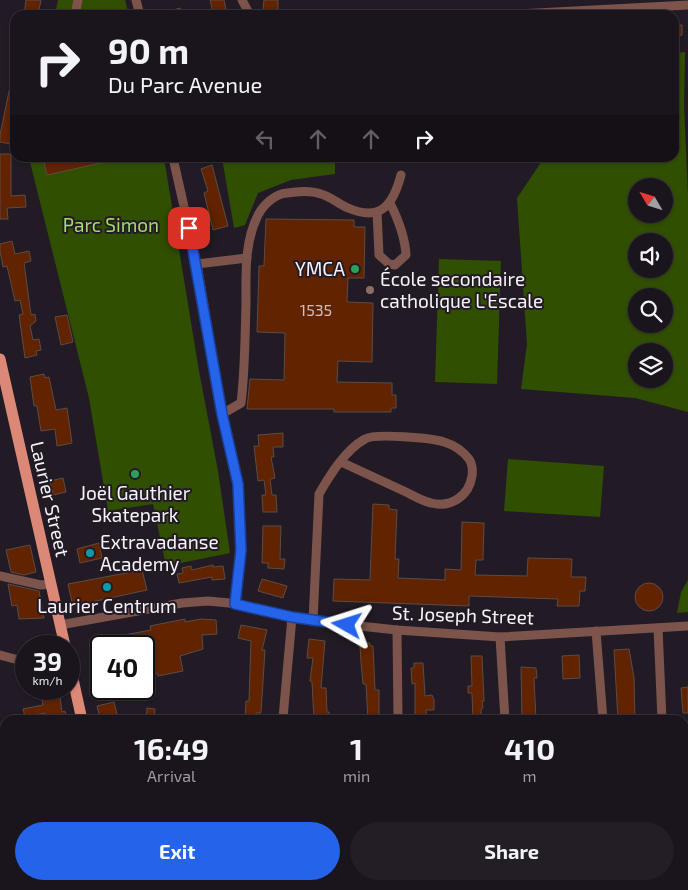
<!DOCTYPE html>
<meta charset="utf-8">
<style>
:root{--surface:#1a141c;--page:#231d25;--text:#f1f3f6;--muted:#9f9ea3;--line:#38333b;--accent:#2563eb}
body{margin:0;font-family:"Exo 2",sans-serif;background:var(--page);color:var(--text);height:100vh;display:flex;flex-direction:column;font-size:19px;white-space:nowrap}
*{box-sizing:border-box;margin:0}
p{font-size:16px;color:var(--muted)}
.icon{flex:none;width:28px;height:28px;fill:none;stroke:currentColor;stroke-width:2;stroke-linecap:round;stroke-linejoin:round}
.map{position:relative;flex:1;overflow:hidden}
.drawer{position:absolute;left:0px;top:715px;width:689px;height:175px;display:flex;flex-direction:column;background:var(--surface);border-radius:15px 15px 0 0;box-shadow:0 1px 4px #0004,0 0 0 1px var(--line)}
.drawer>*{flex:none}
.hud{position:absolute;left:10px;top:10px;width:669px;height:152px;border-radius:15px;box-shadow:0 1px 4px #0004,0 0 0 1px var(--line);background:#1a141c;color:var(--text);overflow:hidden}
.needle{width:32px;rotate:308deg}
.controls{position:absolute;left:628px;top:178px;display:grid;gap:10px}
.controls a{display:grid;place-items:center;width:45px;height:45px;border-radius:50%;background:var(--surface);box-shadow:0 1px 4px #0004,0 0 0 1px var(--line);font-size:25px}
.speed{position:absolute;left:15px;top:635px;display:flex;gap:10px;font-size:25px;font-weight:700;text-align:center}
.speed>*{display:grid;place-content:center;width:65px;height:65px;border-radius:50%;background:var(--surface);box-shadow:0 1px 4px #0004,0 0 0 1px var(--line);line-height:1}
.speed small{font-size:12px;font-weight:400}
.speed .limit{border:2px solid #111;border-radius:8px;background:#fff;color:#111}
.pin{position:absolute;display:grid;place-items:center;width:42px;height:42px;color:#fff;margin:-21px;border-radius:10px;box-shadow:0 2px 8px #0006}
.me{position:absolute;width:55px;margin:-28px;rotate:276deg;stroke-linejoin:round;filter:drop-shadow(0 0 4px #0008)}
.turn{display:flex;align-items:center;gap:18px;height:105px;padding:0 15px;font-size:22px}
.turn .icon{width:65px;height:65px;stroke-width:2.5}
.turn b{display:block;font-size:35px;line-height:42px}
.lanes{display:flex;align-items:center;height:48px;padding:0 15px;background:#0003;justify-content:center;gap:25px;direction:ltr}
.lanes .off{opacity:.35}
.eta{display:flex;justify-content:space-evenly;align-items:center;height:85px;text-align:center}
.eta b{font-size:30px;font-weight:700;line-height:35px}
.button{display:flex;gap:10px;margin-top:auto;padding:10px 15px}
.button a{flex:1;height:58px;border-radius:30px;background:var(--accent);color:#fff;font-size:20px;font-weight:700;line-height:58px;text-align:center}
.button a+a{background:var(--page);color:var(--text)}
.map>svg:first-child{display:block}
.green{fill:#314f00;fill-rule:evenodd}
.building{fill:#612300;stroke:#5b4c46}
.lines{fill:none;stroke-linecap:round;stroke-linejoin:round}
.minor{stroke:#7c544b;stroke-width:9}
.major{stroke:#dc8877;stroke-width:11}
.route-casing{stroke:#184099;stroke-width:12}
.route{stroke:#2563eb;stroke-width:9}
.leisure-dot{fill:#2e9e5b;stroke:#221b25;stroke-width:2}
.education-dot{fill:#8d6e63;stroke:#221b25;stroke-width:2}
.culture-dot{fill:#0f9aa8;stroke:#221b25;stroke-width:2}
.labels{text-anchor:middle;stroke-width:4;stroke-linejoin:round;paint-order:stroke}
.number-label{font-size:16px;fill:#d2bfbc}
.park-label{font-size:19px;fill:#a5db69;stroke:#221b25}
.poi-label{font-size:19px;fill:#f8f3fa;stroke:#221b25;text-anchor:start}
.street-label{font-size:19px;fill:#f8f3fa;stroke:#221b25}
</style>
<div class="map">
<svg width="688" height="890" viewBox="0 0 688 890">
<rect width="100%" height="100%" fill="#221b25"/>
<!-- green -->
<g class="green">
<polygon points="58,0 125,0 129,15 55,15"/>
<path d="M685 52 684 106 688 196V412L635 398 521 389 527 344 517 198 544 158H674V53ZM636 186H664V214H636ZM636 241H664V269H636ZM636 296H664V324H636ZM636 351H664V379H636Z"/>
<polygon points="29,158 164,158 199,371 218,471 230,553 166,566 153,504 108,511 89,398"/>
<polygon points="222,158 335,158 335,174 291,180 258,193 245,225 234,228"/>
<polygon points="439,259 501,261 497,384 435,382"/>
<polygon points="508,459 604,466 600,517 504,511"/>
<polygon points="688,580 688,612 677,613 681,592"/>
</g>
<!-- building -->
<g class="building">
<polygon points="26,0 41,0 38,15 24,15"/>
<polygon points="210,0 224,0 226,9 213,12"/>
<polygon points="264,0 278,0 278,10 263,10"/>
<polygon points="180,8 182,15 162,15 162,13"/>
<polygon points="674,25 682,25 682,35 674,36"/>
<polygon points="12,77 15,78 15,126 11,144 0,142 0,135"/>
<polygon points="0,154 11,154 11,196 25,195 26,207 7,208 8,219 0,219"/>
<polygon points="43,158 113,158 114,160 47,175"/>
<polygon points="212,165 228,226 213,230 204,193 208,191 201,169"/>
<polygon points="266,219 354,220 354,227 365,227 364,278 348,278 347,302 373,303 372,362 338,361 337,382 392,383 392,395 396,395 396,408 391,408 391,412 334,412 334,409 247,409 250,379 284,380 285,333 257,332 259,266 264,266"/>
<polygon points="12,241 15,254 29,251 31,261 24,263 31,315 35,314 36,321 30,326 33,340 39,339 41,350 36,351 37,355 25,358 19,315 23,314 20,300 15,301 7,266 3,267 0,251 0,244"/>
<polygon points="67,315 73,342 61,345 55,317"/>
<polygon points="44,374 45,378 49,377 56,410 67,408 72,443 57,446 55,429 41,431 37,406 34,406 30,377"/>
<polygon points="283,433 283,447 273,447 274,457 271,457 275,478 270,479 272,495 276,495 277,512 263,512 262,495 266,495 264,480 258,481 254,446 259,446 258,435"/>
<polygon points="63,478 66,492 53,495 50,481"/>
<polygon points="373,504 389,505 389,509 397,510 395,559 399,559 398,578 445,580 445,569 461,570 462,522 484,523 483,560 476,560 475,575 527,576 528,558 572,559 571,577 586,577 585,591 580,591 579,606 557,606 558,599 469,596 469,606 333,601 334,579 370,580"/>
<polygon points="263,526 281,526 280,559 285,559 284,569 268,568 268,563 262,563"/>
<polygon points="99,543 102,558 80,563 77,549"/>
<polygon points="30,545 36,572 24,575 11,572 6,550"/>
<polygon points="213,565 213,567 223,566 225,579 212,580 212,577 179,583 177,574 183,573 182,568 191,566 192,570"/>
<polygon points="142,570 147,590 73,606 68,584"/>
<polygon points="262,579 287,586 283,598 258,591"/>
<circle cx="649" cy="597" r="14"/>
<polygon points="8,584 39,591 44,618 19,619 17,605 12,606"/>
<polygon points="185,619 185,622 201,619 216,620 217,634 202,635 203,649 180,656 183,671 158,676 157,673 144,676 144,646 115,646 113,637 151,630 150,626"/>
<polygon points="241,625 267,630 262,650 265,650 261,713 256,713 255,720 245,720 246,701 249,701 251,641 238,638"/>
<polygon points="309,639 325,641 321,688 326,688 327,712 329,712 329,720 314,720 312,682 310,681 313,658 307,658"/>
<polygon points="362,643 370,643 370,646 373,646 375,690 379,690 379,720 368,720 366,684 363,684 361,662 360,646 363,646"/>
<polygon points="629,649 634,678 635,720 618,720 614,650"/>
<polygon points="579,655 580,678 563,679 562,656"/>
<polygon points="471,656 482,656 484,701 482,701 483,708 481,709 481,720 473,720 472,693 468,693 468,686 472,686"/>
<polygon points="414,663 423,663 425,696 432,695 434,700 434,710 426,710 427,720 415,720 415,683 412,684 411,668 414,668"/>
<polygon points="521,667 536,668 537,678 534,678 536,720 522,720"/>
<polygon points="688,687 688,713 683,713 681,688"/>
<polygon points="40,689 59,689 62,712 65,711 67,720 47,720 45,713 25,717 23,709 43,705"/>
<polygon points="114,702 117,714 100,718 97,706"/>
<polygon points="147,708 155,709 154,720 146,720"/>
</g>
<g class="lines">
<!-- minor -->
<g class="minor">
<polyline points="136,0 140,15"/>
<polyline points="242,0 250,15"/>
<polyline points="75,15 78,0"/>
<polyline points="499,15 688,5"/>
<polyline points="173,158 197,264 222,414 238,484 241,550 235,604"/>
<path d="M377 212 379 255 389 264 395 265 406 255C405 236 398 219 390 203"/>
<polyline points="197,264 247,258"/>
<path d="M222 414 241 403C245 370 245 337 246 304 246 274 244 243 258 215 264 204 275 194 287 193 299 191 310 190 321 194 331 197 339 204 348 208 381 222 393 205 401 175"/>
<polyline points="0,576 41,585 51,584"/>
<path d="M313 621 319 494C330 475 345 450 365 439 375 433 432 438 444 442 454 445 462 450 469 459 472 463 473 471 472 476 469 496 451 508 431 503 422 501 414 496 406 492 384 482 363 472 341 462"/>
<polyline points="60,625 182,603 208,601 229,603 313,621 397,630 500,637 688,626"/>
<polyline points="658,628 662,720"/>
<polyline points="397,630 398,720"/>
<polyline points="596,631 603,720"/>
<polyline points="500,637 505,720"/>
<polyline points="0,655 26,662"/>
<polyline points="283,718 292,617"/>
<polyline points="684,841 688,842"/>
<polyline points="0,846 5,845"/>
<polyline points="24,885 25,890"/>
<polyline points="517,885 519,890"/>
<polyline points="625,885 627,890"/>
<polyline points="383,890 383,885"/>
<polyline points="393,890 417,885"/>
</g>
<!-- major -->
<g class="major">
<polyline points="0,359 65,646"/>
<polyline points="69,661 82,720"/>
<polyline points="117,885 118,890"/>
</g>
</g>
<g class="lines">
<defs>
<polyline id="route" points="189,228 222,414 238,484 241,550 235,604 292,617 347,625"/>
</defs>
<!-- route casing -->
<use href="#route" class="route-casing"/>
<!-- route -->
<use href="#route" class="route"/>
</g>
<!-- markers -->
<g class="leisure-dot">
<circle cx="355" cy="269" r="5"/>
<circle cx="135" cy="474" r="5"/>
</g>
<circle class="education-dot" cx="370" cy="290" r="5"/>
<g class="culture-dot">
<circle cx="90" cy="553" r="5"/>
<circle cx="107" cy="587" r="5"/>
</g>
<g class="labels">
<!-- number labels -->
<g class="number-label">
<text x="316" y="316">1535</text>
</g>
<!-- park labels -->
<g class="park-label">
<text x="111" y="232">Parc Simon</text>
</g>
<!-- poi labels -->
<g class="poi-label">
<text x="345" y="276" text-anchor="end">YMCA</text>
<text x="380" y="286">École secondaire<tspan x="380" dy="22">catholique L'Escale</tspan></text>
<text x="135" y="500" text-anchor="middle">Joël Gauthier<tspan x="135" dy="22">Skatepark</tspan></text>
<text x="100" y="549">Extravadanse<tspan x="100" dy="22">Academy</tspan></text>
<text x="107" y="613" text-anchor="middle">Laurier Centrum</text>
</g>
<!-- street labels -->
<g class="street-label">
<text transform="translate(50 499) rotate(77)" y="7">Laurier Street</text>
<text transform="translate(463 615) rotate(2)" y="7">St. Joseph Street</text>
</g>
</g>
</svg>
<div class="controls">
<a><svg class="needle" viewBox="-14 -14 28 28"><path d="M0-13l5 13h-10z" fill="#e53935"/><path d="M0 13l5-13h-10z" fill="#9f9ea3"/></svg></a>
<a><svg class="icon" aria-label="sound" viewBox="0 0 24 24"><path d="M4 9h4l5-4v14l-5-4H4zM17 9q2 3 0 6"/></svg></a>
<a><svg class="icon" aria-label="search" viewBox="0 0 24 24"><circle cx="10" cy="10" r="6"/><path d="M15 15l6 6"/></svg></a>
<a><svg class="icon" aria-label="layers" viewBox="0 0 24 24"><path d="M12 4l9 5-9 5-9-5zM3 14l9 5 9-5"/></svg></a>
</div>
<div class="speed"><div>39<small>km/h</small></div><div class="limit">40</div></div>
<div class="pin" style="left:189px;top:228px;background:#d93025"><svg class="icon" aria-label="arrive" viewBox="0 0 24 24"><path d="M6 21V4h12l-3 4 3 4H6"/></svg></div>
<svg class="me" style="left:347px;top:625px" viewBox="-20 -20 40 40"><path d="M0-17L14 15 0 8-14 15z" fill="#2563eb" stroke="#fff" stroke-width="4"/></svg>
<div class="hud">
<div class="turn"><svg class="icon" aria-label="right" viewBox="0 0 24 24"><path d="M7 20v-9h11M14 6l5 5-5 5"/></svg><div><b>90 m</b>Du Parc Avenue</div></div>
<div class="lanes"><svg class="icon off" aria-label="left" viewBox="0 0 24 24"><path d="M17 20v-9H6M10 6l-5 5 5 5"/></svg><svg class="icon off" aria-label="ahead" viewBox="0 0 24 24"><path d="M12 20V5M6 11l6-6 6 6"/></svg><svg class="icon off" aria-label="ahead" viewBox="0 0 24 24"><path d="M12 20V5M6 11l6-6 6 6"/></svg><svg class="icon" aria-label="right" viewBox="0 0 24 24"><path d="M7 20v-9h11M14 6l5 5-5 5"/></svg></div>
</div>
<section class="drawer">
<div class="eta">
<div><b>16:49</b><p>Arrival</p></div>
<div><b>1</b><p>min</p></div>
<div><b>410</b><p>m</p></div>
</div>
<div class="button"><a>Exit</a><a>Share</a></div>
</section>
</div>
